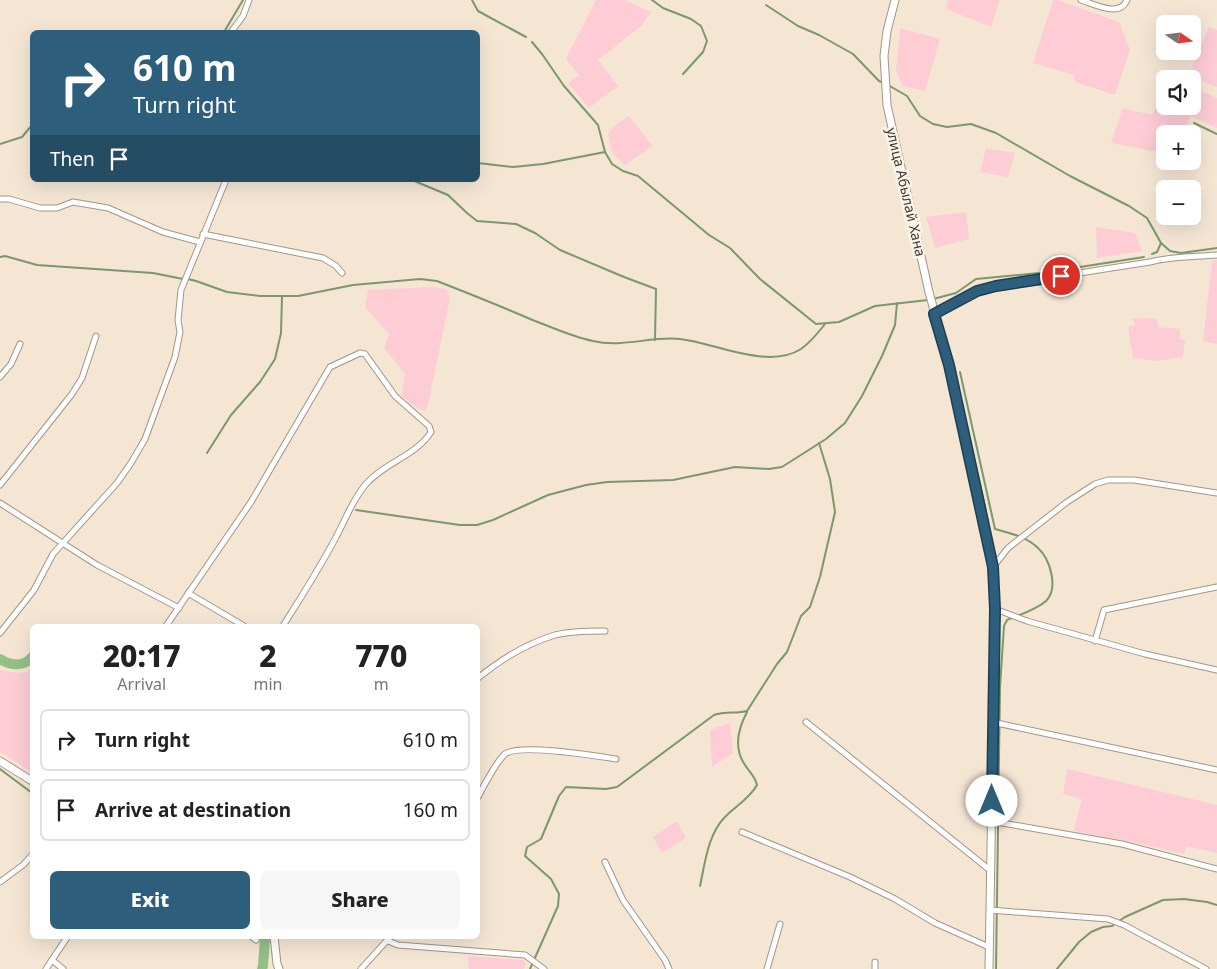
<!DOCTYPE html>
<meta charset="utf-8">
<style>
:root{--surface:#fff;--page:#f6f6f6;--text:#222;--muted:#767676;--line:#e0e0e0;--accent:#2d5f7c}
body{margin:0;font-family:"Noto Sans",sans-serif;background:var(--page);color:var(--text);height:100vh;display:flex;flex-direction:column;font-size:19px;white-space:nowrap}
*{box-sizing:border-box;margin:0}
p{font-size:16px;color:var(--muted)}
.icon{flex:none;width:28px;height:28px;fill:none;stroke:currentColor;stroke-width:2;stroke-linecap:round;stroke-linejoin:round}
.map{position:relative;flex:1;overflow:hidden}
.side{position:absolute;left:30px;top:624px;width:450px;height:315px;display:flex;flex-direction:column;background:var(--surface);border-radius:8px;box-shadow:0 5px 20px #0002}
.side>*{flex:none}
.banner{position:absolute;left:30px;top:30px;width:450px;height:152px;border-radius:8px;box-shadow:0 5px 20px #0002;background:#2d5f7c;color:#fff;overflow:hidden}
.needle{width:32px;rotate:104deg}
.fabs{position:absolute;left:1156px;top:15px;display:grid;gap:10px}
.fabs a{display:grid;place-items:center;width:45px;height:45px;border-radius:8px;background:var(--surface);box-shadow:0 5px 20px #0002;font-size:25px}
.pin{position:absolute;display:grid;place-items:center;width:42px;height:42px;color:#fff;margin:-21px;border:2px solid #fff;border-radius:50%;box-shadow:0 1px 5px #0007}
.me{position:absolute;width:55px;margin:-28px;rotate:0deg;stroke-linejoin:round;filter:drop-shadow(0 0 4px #0008)}
.turn{display:flex;align-items:center;gap:18px;height:105px;padding:0 20px;font-size:22px}
.turn .icon{width:65px;height:65px;stroke-width:2.5}
.turn b{display:block;font-size:35px;line-height:42px}
.then{display:flex;align-items:center;height:48px;padding:0 20px;background:#0003;gap:10px;font-size:19px}
.eta{display:flex;justify-content:space-evenly;align-items:center;height:85px;text-align:center}
.eta b{font-size:30px;font-weight:800;line-height:35px}
.primary-button{display:flex;gap:10px;margin-top:auto;padding:10px 20px}
.primary-button a{flex:1;height:58px;border-radius:8px;background:var(--accent);color:#fff;font-size:20px;font-weight:800;line-height:58px;text-align:center}
.primary-button a+a{background:var(--page);color:var(--text)}
ul{padding:0;list-style:none}
li{display:flex;align-items:center;gap:15px;height:62px;margin:0 10px 8px;padding:0 10px;border:2px solid var(--line);border-radius:8px}
li div{flex:1}
li b{display:block;font-size:19px}
li em{font-style:normal}
.map>svg:first-child{display:block}
.green{fill:#fdccd5}
.lines{fill:none;stroke-linecap:round;stroke-linejoin:round}
.stream{stroke:#7a986b;stroke-width:2}
.river{stroke:#93c084;stroke-width:10}
.minor-casing{stroke:#a39584;stroke-width:7}
.secondary-casing{stroke:#a39584;stroke-width:9}
.minor{stroke:#fff;stroke-width:5}
.secondary{stroke:#fff;stroke-width:7}
.route-casing{stroke:#1d3e51;stroke-width:12}
.route{stroke:#2d5f7c;stroke-width:9}
.labels{text-anchor:middle;stroke-width:5;stroke-linejoin:round;paint-order:stroke}
.street-label{font-size:14px;fill:#3f3932;stroke:#fdf4e9}
</style>
<div class="map">
<svg width="1217" height="969" viewBox="0 0 1217 969">
<rect width="100%" height="100%" fill="#f5e6d4"/>
<!-- green -->
<g class="green">
<polygon points="596,0 625,0 651,12 641,26 598,60 618,86 589,108 568,83 579,75 566,59"/>
<polygon points="948,0 1000,0 991,27 946,9"/>
<polygon points="1053,0 1058,0 1119,22 1130,50 1115,95 1075,82 1074,75 1033,63"/>
<polygon points="1209,27 1217,30 1217,87 1188,76"/>
<polygon points="900,28 940,39 925,91 903,86 896,71"/>
<polygon points="1165,85 1165,106 1192,106 1193,88 1217,98 1217,128 1190,116 1184,134 1165,134 1165,150 1151,151 1111,143 1123,108 1152,115"/>
<polygon points="629,116 653,146 625,165 612,152 608,134 614,126"/>
<polygon points="986,148 1015,153 1008,177 980,172"/>
<polygon points="966,212 969,239 935,248 926,217"/>
<polygon points="1096,227 1135,233 1142,251 1097,258"/>
<polygon points="1217,260 1217,344 1203,341 1212,261"/>
<polygon points="434,287 446,289 450,298 428,405 424,411 411,404 402,396 405,374 384,348 389,334 365,307 368,290"/>
<polygon points="1156,318 1159,327 1180,329 1180,339 1185,340 1183,357 1158,361 1133,358 1128,327 1135,325 1133,319"/>
<polygon points="0,670 18,673 32,671 32,772 0,752"/>
<polygon points="730,723 733,753 712,767 710,730"/>
<polygon points="1067,769 1217,805 1217,853 1187,846 1184,854 1128,841 1074,831 1082,799 1063,794"/>
<polygon points="677,821 686,838 662,853 653,837"/>
<polygon points="468,956 523,960 526,964 523,969 469,969"/>
</g>
<g class="lines">
<!-- stream -->
<g class="stream">
<polyline points="472,0 478,11 526,37"/>
<polyline points="652,0 663,8 691,19 701,26 707,41 703,52 683,74"/>
<polyline points="766,5 798,26 819,35 853,54 879,81 884,83"/>
<polyline points="224,32 243,0"/>
<polyline points="532,42 542,54 564,86 598,125 605,152 612,164 623,171 638,176 709,235 730,248 760,279 816,324 839,322 875,306 928,300"/>
<polyline points="888,85 907,96 920,116 933,124 947,127 971,124 996,133 1070,176 1129,206 1147,218 1161,243 1170,251 1181,253 1217,248"/>
<polyline points="1194,123 1217,134"/>
<polyline points="0,144 22,137 32,125"/>
<polyline points="478,163 513,167 543,164 605,152"/>
<polyline points="412,180 448,195 467,213 477,221 516,224 535,233 560,250 624,277 656,289 655,340"/>
<polyline points="1152,254 1157,252 1161,243"/>
<polyline points="0,257 5,256 37,265 153,273 183,279"/>
<polyline points="1048,272 1144,257"/>
<path d="M188 279 196 281 227 292 260 296H298L353 285 420 279 437 281C470 294 503 307 535 321 554 328 573 337 593 341 622 348 651 336 680 339 716 343 768 370 801 349 811 342 818 333 825 324"/>
<polyline points="933,299 956,293 976,279 1039,273"/>
<path d="M960 372 995 529C1010 533 1027 537 1038 548 1050 559 1059 588 1046 601 1036 610 1019 615 1007 620L1004 626 1000 687 996 969"/>
<polyline points="207,453 231,415 260,382 275,359 281,333 282,296"/>
<polyline points="356,510 460,525 477,525 493,520 548,495 586,485 607,482 673,480 735,467 769,469 782,467 826,439 845,423 862,396 882,356 895,325 897,303"/>
<polyline points="0,769 32,793"/>
<path d="M700 886C705 863 708 833 726 816 736 806 750 798 757 785 755 776 750 773 745 765 733 748 738 729 747 712"/>
<path d="M530 969 558 906 559 894 551 879 525 856 527 847 541 839 559 796 566 787 606 789 617 787 714 715C726 711 736 714 747 711L777 664 787 652 801 616 810 607 820 577 835 512 830 479 819 443"/>
<polyline points="1057,969 1079,942 1091,932 1103,927 1112,926 1125,917 1163,900 1184,899 1207,902 1217,905"/>
</g>
<!-- river -->
<g class="river">
<path d="M0 659C11 666 24 667 32 657"/>
<polyline points="262,969 263,966 265,938 264,936"/>
</g>
<defs>
<g id="minor">
<path d="M1081 0C1094 4 1120 18 1127 0"/>
<polyline points="231,32 243,16 249,0"/>
<polyline points="0,199 9,199 40,208 57,208 73,202 108,208 163,232 200,242"/>
<polyline points="203,234 323,258 336,266 342,273"/>
<path d="M935 314 977 291 996 286 1150 262C1172 256 1194 257 1217 255"/>
<polyline points="0,377 11,364 20,344"/>
<polyline points="0,485 72,394 82,378 96,336"/>
<polyline points="0,503 97,565 179,608"/>
<polyline points="993,567 1008,548 1067,502 1095,484 1108,480 1134,480 1217,493"/>
<polyline points="188,593 244,626"/>
<polyline points="995,609 1027,621 1145,654 1217,670"/>
<path d="M166 626 251 502 330 367 360 353 365 354 395 396 429 426 431 432C416 456 385 462 366 484 352 500 346 519 336 537 320 568 301 597 283 626"/>
<polyline points="0,633 34,590 53,554 117,483 131,463 145,439 175,357 180,332 178,320 181,290 226,180"/>
<polyline points="1095,641 1104,610 1217,587"/>
<path d="M478 678C501 659 526 644 555 635 571 631 589 631 605 631"/>
<polyline points="806,722 991,871"/>
<polyline points="992,722 1217,770"/>
<path d="M478 797C483 787 497 761 505 754 519 743 596 756 616 759"/>
<polyline points="991,821 1122,844 1217,869"/>
<polyline points="742,832 850,877 895,899 935,923 989,947"/>
<polyline points="605,862 623,900 665,960 669,969"/>
<polyline points="0,882 23,865 32,855"/>
<polyline points="990,910 1108,919 1124,925 1206,969"/>
<polyline points="251,936 256,940"/>
<polyline points="388,941 398,945 525,955 544,969"/>
<polyline points="52,960 63,969"/>
<polyline points="46,969 68,936"/>
<polyline points="361,969 391,936"/>
<polyline points="767,969 780,924"/>
<polyline points="875,969 875,962"/>
</g>
<g id="secondary">
<polyline points="895,0 887,31 884,56 887,105 929,292 949,365 980,500 993,567 995,609 989,969"/>
<polyline points="0,761 32,781"/>
<polyline points="274,936 277,964 279,969"/>
</g>
</defs>
<!-- minor casing -->
<use href="#minor" class="minor-casing"/>
<!-- secondary casing -->
<use href="#secondary" class="secondary-casing"/>
<!-- minor -->
<use href="#minor" class="minor"/>
<!-- secondary -->
<use href="#secondary" class="secondary"/>
</g>
<g class="lines">
<defs>
<polyline id="route" points="992,801 995,609 993,567 949,365 934,314 977,291 996,286 1061,276"/>
</defs>
<!-- route casing -->
<use href="#route" class="route-casing"/>
<!-- route -->
<use href="#route" class="route"/>
</g>
<g class="labels">
<!-- street labels -->
<g class="street-label">
<text transform="translate(906 192) rotate(77)" y="5">улица Абылай Хана</text>
</g>
</g>
</svg>
<div class="fabs">
<a><svg class="needle" viewBox="-14 -14 28 28"><path d="M0-13l5 13h-10z" fill="#e53935"/><path d="M0 13l5-13h-10z" fill="#767676"/></svg></a>
<a><svg class="icon" aria-label="sound" viewBox="0 0 24 24"><path d="M4 9h4l5-4v14l-5-4H4zM17 9q2 3 0 6"/></svg></a>
<a>+</a>
<a>−</a>
</div>
<div class="pin" style="left:1061px;top:276px;background:#d93025"><svg class="icon" aria-label="arrive" viewBox="0 0 24 24"><path d="M6 21V4h12l-3 4 3 4H6"/></svg></div>
<svg class="me" style="left:992px;top:801px" viewBox="-20 -20 40 40"><circle r="19" fill="#fff"/><path d="M0-13L10 11 0 6-10 11z" fill="#2d5f7c"/></svg>
<div class="banner">
<div class="turn"><svg class="icon" aria-label="right" viewBox="0 0 24 24"><path d="M7 20v-9h11M14 6l5 5-5 5"/></svg><div><b>610 m</b>Turn right</div></div>
<div class="then">Then<svg class="icon" aria-label="arrive" viewBox="0 0 24 24"><path d="M6 21V4h12l-3 4 3 4H6"/></svg></div>
</div>
<section class="side">
<div class="eta">
<div><b>20:17</b><p>Arrival</p></div>
<div><b>2</b><p>min</p></div>
<div><b>770</b><p>m</p></div>
</div>
<ul>
<li><svg class="icon" aria-label="right" viewBox="0 0 24 24"><path d="M7 20v-9h11M14 6l5 5-5 5"/></svg><div><b>Turn right</b></div><em>610 m</em></li>
<li><svg class="icon" aria-label="arrive" viewBox="0 0 24 24"><path d="M6 21V4h12l-3 4 3 4H6"/></svg><div><b>Arrive at destination</b></div><em>160 m</em></li>
</ul>
<div class="primary-button"><a>Exit</a><a>Share</a></div>
</section>
</div>
